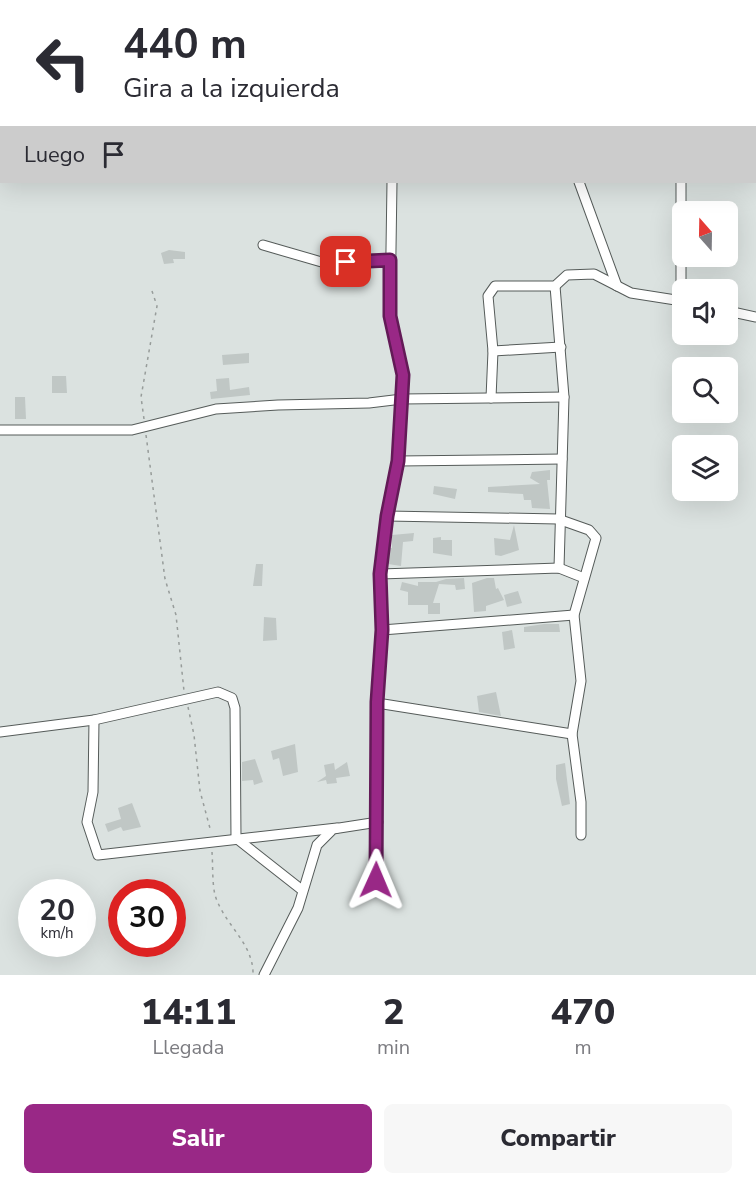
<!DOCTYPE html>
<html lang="es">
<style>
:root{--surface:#fff;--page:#f7f7f7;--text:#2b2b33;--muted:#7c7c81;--accent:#992886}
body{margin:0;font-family:"Nunito Sans",sans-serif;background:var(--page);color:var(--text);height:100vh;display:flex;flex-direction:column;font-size:22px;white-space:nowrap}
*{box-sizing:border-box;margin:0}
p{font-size:20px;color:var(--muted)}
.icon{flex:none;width:33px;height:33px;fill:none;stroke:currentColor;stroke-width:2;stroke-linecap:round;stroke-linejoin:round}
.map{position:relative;height:975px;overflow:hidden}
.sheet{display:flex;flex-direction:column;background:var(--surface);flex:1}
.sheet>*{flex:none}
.top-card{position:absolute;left:0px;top:0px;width:756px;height:183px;box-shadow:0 6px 24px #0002;background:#fff;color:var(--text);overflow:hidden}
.needle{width:39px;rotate:340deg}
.tools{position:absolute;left:672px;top:201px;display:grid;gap:12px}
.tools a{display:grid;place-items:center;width:66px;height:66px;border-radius:9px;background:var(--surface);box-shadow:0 6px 24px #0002;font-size:30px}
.speed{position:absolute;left:18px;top:879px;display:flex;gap:12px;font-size:30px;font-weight:700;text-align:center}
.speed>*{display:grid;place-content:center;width:78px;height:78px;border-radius:50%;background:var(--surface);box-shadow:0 6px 24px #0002;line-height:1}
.speed small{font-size:15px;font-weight:400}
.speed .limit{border:9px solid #d22;background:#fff;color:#111}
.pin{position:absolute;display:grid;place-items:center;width:51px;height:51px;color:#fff;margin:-26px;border-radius:12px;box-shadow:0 3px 9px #0006}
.me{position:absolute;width:66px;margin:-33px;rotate:1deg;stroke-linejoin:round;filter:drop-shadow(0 0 4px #0008)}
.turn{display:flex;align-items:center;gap:21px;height:126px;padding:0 24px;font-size:27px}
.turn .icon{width:78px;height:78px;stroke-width:2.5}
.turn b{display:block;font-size:42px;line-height:51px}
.then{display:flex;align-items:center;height:57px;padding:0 24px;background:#0003;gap:12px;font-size:22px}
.eta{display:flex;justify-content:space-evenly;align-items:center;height:102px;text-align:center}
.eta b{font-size:36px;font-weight:800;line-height:42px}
.action{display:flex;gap:12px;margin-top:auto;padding:12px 24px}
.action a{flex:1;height:69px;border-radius:9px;background:var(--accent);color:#fff;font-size:24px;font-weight:800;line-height:69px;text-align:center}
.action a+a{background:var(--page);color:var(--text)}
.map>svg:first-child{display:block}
.building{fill:#c0c7c5}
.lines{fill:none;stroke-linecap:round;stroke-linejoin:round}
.minor-casing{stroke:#555b59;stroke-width:11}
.path{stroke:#979c9a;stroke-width:1.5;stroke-dasharray:3 4.5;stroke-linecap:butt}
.minor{stroke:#fff;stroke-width:9}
.route-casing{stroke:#631a57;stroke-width:15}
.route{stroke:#992886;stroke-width:10}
</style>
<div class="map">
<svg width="756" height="975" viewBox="0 0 756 975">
<rect width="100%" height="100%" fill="#dbe2e0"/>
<!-- building -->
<g class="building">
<polygon points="169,250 185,252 185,259 173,259 174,263 164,264 161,253"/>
<polygon points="249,353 249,363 223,365 222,355"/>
<polygon points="52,376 66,376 67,393 52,393"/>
<polygon points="229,378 230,390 249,387 250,395 211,399 210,392 217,391 216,379"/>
<polygon points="15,397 25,397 26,419 15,419"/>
<polygon points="550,470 550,480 547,480 550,509 532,508 531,500 524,500 523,494 488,492 488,487 540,484 530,478 532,472"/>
<polygon points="434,486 457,489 455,499 433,494"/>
<polygon points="514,525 519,550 501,556 495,555 494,538 510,540"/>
<polygon points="414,533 413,541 403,542 401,566 388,564 390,548 392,548 392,535"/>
<polygon points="441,537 441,540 452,540 452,556 433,553 433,538"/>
<polygon points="256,564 263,564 262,586 253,586"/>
<polygon points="464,578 465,589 456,590 455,585 439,584 433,603 440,603 440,614 428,614 428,605 408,605 408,592 400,590 402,582 418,586 418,582 436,582 446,579"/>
<polygon points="487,578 494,578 496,589 498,588 504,600 486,606 486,611 474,612 472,583"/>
<polygon points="518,591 522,603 507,607 504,595"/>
<polygon points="264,617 276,618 277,640 263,641"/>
<polygon points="544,624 559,624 560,632 524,632 524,627"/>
<polygon points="512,630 515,648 504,650 502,632"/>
<polygon points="496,692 501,716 479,712 477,696"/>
<polygon points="295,744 298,772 283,776 279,758 273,760 271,751"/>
<polygon points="255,759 263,782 254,785 253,780 242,781 242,762"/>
<polygon points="347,762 350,776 336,778 337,783 327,784 326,780 317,782 326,776 324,765 334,763 335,770"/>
<polygon points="565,763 570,804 562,806 556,779 556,765"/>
<polygon points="132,803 141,827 123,831 121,827 108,832 105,824 121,819 118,808"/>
</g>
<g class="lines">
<defs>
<g id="minor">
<polyline points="506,0 506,2"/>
<polyline points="693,0 693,2"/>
<polyline points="747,2 748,0"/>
<polyline points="579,182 617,286"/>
<polyline points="681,182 681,301"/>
<polyline points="263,245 325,263 390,259"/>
<polyline points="555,286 564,397 559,568"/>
<polyline points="728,311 756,317"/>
<polyline points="493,351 561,347"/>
<polyline points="491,398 493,351 488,296 495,286 555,286 567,275 594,274 631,293 682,301"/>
<polyline points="0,430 132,430 216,409 278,405 369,403 402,399 564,397"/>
<polyline points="398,461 562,459"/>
<polyline points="387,516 558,519 589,530 596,538 574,615 581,681 572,734 581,802 581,835"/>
<polyline points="380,574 559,568 584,578"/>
<polyline points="382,630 574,615"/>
<polyline points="377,703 572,734"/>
<polyline points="94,720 93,792 87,822 98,855 337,828"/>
<polyline points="0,732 94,720 218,692 232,698 235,708 236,838 302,890"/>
<polyline points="376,880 377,703 382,630 380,574 387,516 398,461 403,374 390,316 392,182"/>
<polyline points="264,975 298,908 317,845 333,829 378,822"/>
</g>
</defs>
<!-- minor casing -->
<use href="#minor" class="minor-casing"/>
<!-- path -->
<g class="path">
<polyline points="144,419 141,397 157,306 152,291"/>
<polyline points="146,435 165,579 176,615 184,691"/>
<polyline points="188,707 194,735 200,791 211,832"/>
<path d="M212 852C213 865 212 882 215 895 224 925 254 943 253 975"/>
</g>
<!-- minor -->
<use href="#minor" class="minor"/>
</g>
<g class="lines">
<defs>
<polyline id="route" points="346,262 390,260 390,316 403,375 398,461 387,516 380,574 382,630 377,702 376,880"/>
</defs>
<!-- route casing -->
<use href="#route" class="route-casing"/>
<!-- route -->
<use href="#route" class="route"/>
</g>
</svg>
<div class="tools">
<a><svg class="needle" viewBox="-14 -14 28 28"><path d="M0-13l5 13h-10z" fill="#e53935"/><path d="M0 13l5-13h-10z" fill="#7c7c81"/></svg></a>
<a><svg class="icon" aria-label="sound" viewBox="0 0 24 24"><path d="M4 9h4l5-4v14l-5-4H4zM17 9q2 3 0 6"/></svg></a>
<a><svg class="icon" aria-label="search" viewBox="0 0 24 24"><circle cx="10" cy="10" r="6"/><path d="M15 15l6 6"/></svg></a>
<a><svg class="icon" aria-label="layers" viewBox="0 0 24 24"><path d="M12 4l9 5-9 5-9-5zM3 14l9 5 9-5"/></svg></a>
</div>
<div class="speed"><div>20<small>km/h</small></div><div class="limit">30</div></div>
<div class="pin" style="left:346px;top:262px;background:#d93025"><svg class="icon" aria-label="arrive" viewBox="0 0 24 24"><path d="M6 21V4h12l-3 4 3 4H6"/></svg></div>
<svg class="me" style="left:376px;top:880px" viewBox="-20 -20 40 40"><path d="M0-17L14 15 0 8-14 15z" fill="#992886" stroke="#fff" stroke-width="4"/></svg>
<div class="top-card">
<div class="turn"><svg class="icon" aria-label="left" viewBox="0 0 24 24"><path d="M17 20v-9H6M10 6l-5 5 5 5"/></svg><div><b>440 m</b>Gira a la izquierda</div></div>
<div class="then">Luego<svg class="icon" aria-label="arrive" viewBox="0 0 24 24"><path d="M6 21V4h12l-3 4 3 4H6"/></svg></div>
</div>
</div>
<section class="sheet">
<div class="eta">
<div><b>14:11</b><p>Llegada</p></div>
<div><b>2</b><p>min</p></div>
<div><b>470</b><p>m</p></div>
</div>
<div class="action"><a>Salir</a><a>Compartir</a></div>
</section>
